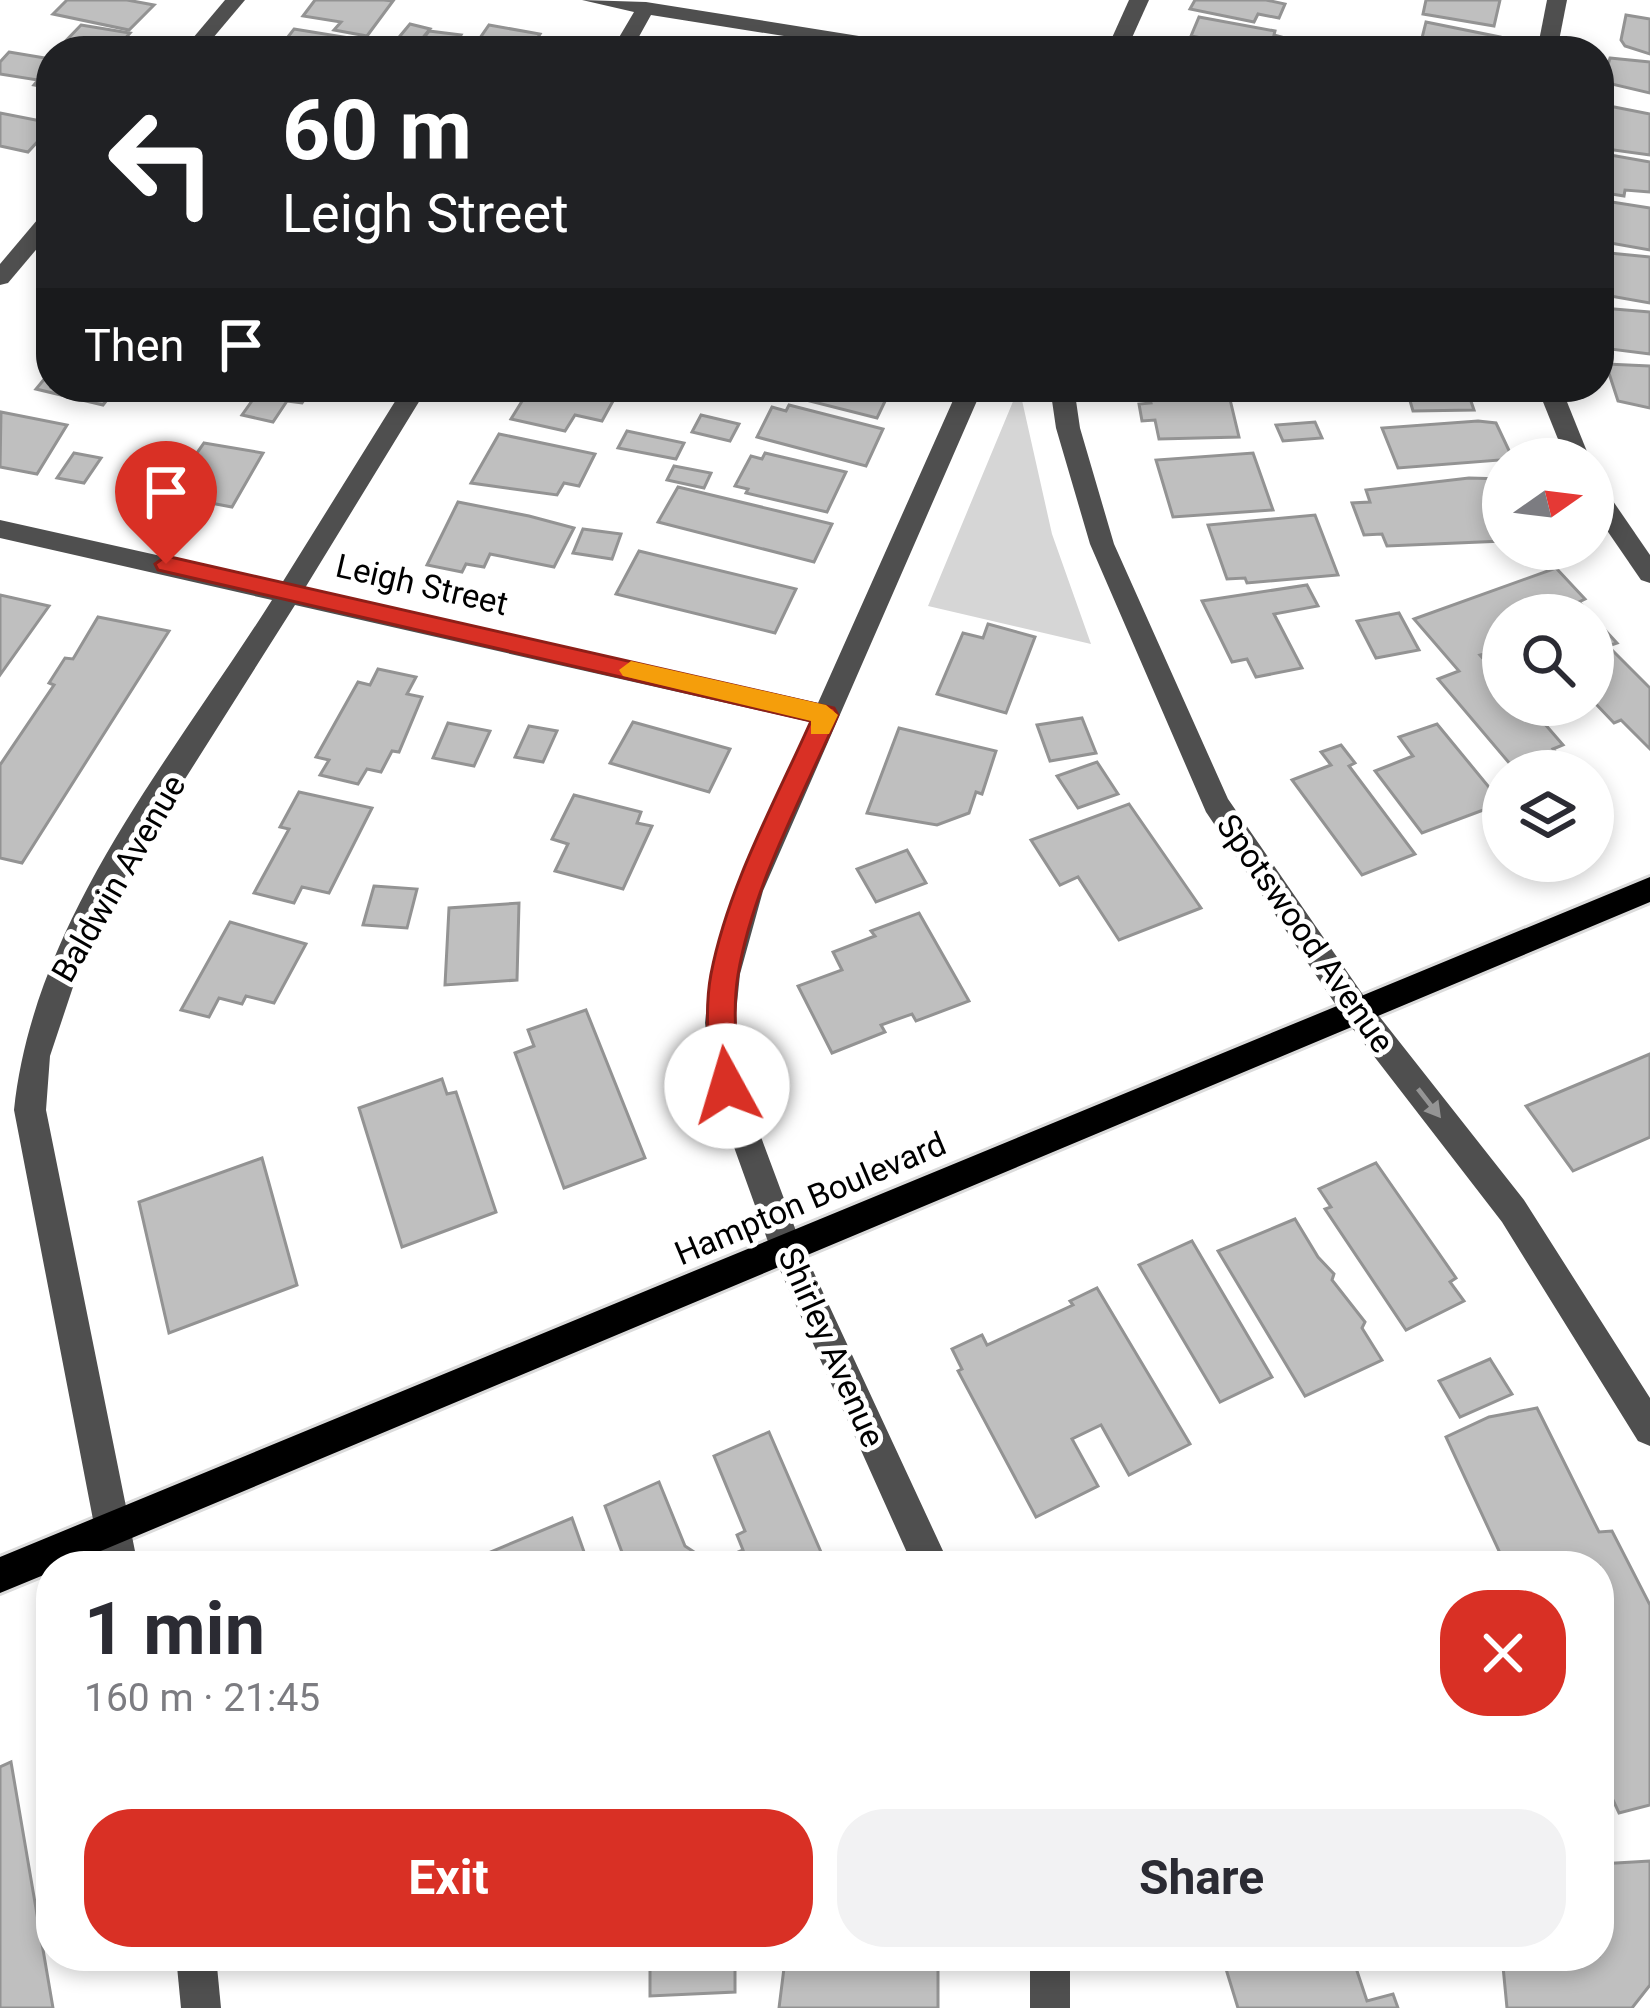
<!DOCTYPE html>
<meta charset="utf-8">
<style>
:root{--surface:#fff;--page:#f2f2f3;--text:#2b2b33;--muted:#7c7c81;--accent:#d93025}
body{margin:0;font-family:Roboto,sans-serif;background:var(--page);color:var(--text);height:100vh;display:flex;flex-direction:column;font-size:45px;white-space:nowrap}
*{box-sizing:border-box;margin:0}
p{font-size:39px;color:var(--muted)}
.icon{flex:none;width:66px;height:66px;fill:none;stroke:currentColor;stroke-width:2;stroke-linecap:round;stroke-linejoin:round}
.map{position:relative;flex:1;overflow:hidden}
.sheet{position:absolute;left:36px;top:1551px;width:1578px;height:420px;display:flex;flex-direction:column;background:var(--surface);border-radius:48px;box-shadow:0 6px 18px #0003}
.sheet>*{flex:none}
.banner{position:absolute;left:36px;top:36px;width:1578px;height:366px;border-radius:48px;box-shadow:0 6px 18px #0003;background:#202124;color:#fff;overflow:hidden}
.needle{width:78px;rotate:76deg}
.buttons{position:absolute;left:1482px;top:438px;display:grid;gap:24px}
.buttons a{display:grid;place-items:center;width:132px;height:132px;border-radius:50%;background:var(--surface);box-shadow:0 6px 18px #0003;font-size:60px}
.pin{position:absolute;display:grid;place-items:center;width:102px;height:102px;color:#fff;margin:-123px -51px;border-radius:50% 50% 50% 0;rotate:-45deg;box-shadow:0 0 12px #0007}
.pin .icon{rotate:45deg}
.me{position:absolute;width:132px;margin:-66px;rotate:354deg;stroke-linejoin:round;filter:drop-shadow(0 0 9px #0008)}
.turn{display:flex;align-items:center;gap:42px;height:252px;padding:0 48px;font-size:54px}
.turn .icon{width:156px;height:156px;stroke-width:2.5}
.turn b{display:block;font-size:84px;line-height:102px}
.then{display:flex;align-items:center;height:114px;padding:0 48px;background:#0003;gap:24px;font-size:45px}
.round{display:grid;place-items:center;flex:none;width:126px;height:126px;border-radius:48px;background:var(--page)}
.overview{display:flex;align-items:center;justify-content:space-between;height:204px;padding:0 48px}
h1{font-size:72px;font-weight:700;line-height:90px}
.primary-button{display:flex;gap:24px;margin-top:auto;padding:24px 48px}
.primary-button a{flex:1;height:138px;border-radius:48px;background:var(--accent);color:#fff;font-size:48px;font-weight:700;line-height:138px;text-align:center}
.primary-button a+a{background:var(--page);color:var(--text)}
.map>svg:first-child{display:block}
.green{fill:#d6d6d6}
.building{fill:#bfbfbf;stroke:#939393;stroke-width:3}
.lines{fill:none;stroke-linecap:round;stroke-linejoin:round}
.major-casing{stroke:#dbdbdb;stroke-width:6}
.minor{fill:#4f4f4f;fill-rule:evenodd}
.major{fill:#000;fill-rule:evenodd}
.oneway{fill:#959595}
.route{fill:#d93025;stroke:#8d1f18;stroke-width:3}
.slow{fill:#f59e0b}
.labels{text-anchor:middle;stroke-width:10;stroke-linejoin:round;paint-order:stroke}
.street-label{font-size:33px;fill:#000;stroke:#fff}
</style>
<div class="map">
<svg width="1650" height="2008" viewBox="0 0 1650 2008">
<rect width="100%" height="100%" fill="#fff"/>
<!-- green -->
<polygon class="green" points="1019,387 1052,534 1091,644 928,606"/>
<!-- building -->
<g class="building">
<polygon points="67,0 127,0 154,5 129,30 53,14"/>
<polygon points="315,0 384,0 393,1 367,36 334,30 341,22 303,16"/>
<polygon points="1195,0 1266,0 1285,4 1279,18 1258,14 1254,22 1190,9"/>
<polygon points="1426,0 1500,0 1494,26 1423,14"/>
<polygon points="1626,15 1650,19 1650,54 1625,46 1621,40"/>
<polygon points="1199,17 1275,31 1274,35 1285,38 1282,45 1268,43 1265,50 1191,36"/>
<polygon points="1426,22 1500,37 1497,51 1419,50"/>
<polygon points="410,24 430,29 416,46 395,42"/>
<polygon points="81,25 130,33 114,51 56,51"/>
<polygon points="489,25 540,34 535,42 553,45 549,51 471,51"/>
<polygon points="294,29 362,40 354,51 277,51"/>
<polygon points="429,31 461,35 451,51 417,47"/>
<polygon points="1186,40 1244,51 1181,51"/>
<polygon points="9,52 51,59 51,88 34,85 38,80 0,74 0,62"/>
<polygon points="1610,58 1650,62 1650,93 1603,82"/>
<polygon points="1599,104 1650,114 1650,155 1599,148"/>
<polygon points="0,113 51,123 51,127 28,152 0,146"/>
<polygon points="1599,153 1650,162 1650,192 1625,190 1624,196 1599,192"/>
<polygon points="1599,200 1650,208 1650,250 1599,241"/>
<polygon points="1599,252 1650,257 1650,303 1599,294"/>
<polygon points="1602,308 1650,312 1650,354 1610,349"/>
<polygon points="1606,364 1650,366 1650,408 1618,401"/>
<polygon points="51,371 51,387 117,387 103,405 36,389"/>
<polygon points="238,387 313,387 302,403 287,401 273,422 242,415 259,391"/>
<polygon points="523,387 605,387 619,390 602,421 575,415 565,431 511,419 524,398 517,397"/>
<polygon points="775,387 904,387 899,399 887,397 877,418 782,394 784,389"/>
<polygon points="1147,387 1227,387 1239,437 1159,439 1155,420 1142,421 1139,404 1151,403"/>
<polygon points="1406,387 1466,387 1474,410 1413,411"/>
<polygon points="789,405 883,429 866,466 757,437 772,407 786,411"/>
<polygon points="1,412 67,425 37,474 0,467"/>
<polygon points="701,415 739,424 730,441 692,432"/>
<polygon points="1478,421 1496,423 1513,459 1398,468 1382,428"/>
<polygon points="1315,422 1322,438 1283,441 1276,425"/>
<polygon points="627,431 684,443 676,459 618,448"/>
<polygon points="499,434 595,454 579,486 564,483 557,495 471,483"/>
<polygon points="204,443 263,453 232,507 168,495 174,486 158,483 177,454 194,457"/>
<polygon points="74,453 101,458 84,483 57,478"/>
<polygon points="765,453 846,472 827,512 746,493 748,489 735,486 751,456 762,459"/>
<polygon points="1253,453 1273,510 1173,517 1156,460"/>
<polygon points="674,466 711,473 704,488 667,480"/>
<polygon points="1469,478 1503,479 1503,541 1387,546 1382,534 1364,535 1352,503 1370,502 1366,490"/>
<polygon points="678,487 832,524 814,562 658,522"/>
<polygon points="458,502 529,516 574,528 554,567 490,554 484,567 466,564 462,572 427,565"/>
<polygon points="1315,515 1338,575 1247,583 1245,578 1227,579 1208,525"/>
<polygon points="583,529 621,534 612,559 573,553"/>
<polygon points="639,551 796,589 775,633 616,594"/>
<polygon points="1556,568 1585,599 1579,602 1591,615 1503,615 1503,649 1480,655 1503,681 1503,705 1524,705 1544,723 1563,745 1553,749 1571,771 1516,771 1438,679 1459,671 1414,619"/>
<polygon points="1307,585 1318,606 1274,614 1302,668 1256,677 1247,659 1232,662 1202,601"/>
<polygon points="0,595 49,606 0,675"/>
<polygon points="1399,613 1419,650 1376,658 1357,621"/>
<polygon points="98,617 169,631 22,863 0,858 0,765 54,685 49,683 65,658 73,659"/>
<polygon points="1593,617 1617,643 1608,646 1650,688 1650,749 1621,720 1614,723 1593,701"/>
<polygon points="988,624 1035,637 1006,713 937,694 963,633 983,638"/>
<polygon points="378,669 416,677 407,694 422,697 399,752 392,751 381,772 367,769 358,784 320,775 329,760 316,757 358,682 370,685"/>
<polygon points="1082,718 1096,753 1050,761 1037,725"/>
<polygon points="633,722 730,749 709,792 610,763"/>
<polygon points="448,723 490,731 474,766 433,758"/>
<polygon points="1437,724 1502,803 1422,833 1375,771 1413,756 1399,737"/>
<polygon points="529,726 557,731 543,762 515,757"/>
<polygon points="899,728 996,751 982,794 976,792 969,813 937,825 867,813"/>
<polygon points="1341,745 1355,763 1349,766 1415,854 1362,875 1292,780 1331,765 1321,752"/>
<polygon points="1097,762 1118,794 1078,808 1057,776"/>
<polygon points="299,792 372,808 329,893 302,887 294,903 254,893 289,829 280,827"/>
<polygon points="574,795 641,812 637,823 652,826 623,889 555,871 568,844 552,839"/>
<polygon points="1129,804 1201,908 1119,940 1078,877 1060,885 1031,840"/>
<polygon points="907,850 926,883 876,902 857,869"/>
<polygon points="374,886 417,889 407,928 363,925"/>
<polygon points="519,903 517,980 445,985 449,908"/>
<polygon points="919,913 969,1001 916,1021 912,1014 881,1025 885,1032 832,1053 798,986 842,970 833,952 875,936 871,931"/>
<polygon points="230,922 306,944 274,1003 246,996 242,1004 219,998 209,1017 181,1010"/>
<polygon points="586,1010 645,1158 564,1188 515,1053 534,1046 528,1030"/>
<polygon points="1650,1054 1650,1137 1573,1171 1526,1106"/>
<polygon points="442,1079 447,1094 456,1092 496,1212 402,1247 359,1108"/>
<polygon points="262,1158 297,1285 169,1333 139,1202"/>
<polygon points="1376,1163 1456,1278 1450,1282 1464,1301 1406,1330 1325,1209 1331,1207 1319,1189"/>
<polygon points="1295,1219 1318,1257 1334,1274 1332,1280 1365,1322 1362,1328 1382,1360 1305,1396 1218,1251"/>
<polygon points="1192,1241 1272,1377 1220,1402 1139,1265"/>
<polygon points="1097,1288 1190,1444 1129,1475 1101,1425 1072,1439 1098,1486 1036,1517 958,1371 962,1369 952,1349 982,1335 987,1345 1073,1305 1070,1301"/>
<polygon points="1490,1359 1512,1394 1460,1417 1439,1381"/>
<polygon points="1537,1408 1599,1532 1612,1531 1650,1605 1650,1805 1619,1813 1599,1770 1599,1566 1506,1566 1446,1437 1489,1417"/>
<polygon points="769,1432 827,1566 706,1566 743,1550 737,1535 745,1531 714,1456"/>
<polygon points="659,1482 685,1546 697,1554 701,1566 627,1566 605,1506"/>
<polygon points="572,1518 589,1566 492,1566 488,1553"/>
<polygon points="11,1762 53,2008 0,2008 0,1767"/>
<polygon points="1650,1861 1650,1985 1632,2008 1507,2008 1502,1956 1599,1956 1600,1864"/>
<polygon points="650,1956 735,1956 735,1992 650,1996"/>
<polygon points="807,1956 938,1956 938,2008 779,2008 785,1960 808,1964"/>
<polygon points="1222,1956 1352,1956 1367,2001 1393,1994 1398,2008 1238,2008"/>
</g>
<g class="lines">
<defs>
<polygon id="major" points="1650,877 1650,902 65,1566 51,1566 51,1572 0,1593 0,1557"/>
</defs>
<!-- major casing -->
<use href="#major" class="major-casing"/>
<!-- minor -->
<g class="minor">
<polygon points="225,0 245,0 202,51 182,51"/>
<polygon points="582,0 646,2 915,45 925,51 878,51 651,15 631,51 611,51 634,12"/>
<polygon points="1129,0 1149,0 1126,51 1106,51"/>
<polygon points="1547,0 1567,0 1557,51 1537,51"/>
<polygon points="51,211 51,232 8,283 0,285 0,264 43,213"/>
<path d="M404 387H428L305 588 818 703 959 387H983L763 891 740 974 735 1023 742 1086 802 1247 950 1566H913L771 1250 712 1086 705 1023 710 974 735 891 810 722 295 605 137 855 85 951 50 1056 46 1110 138 1566H102L14 1110C34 919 172 758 272 600L0 538V520L282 583Z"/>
<polygon points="1050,387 1074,387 1080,428 1114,544 1228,799 1368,1002 1524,1200 1650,1398 1650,1446 1638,1441 1502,1222 1346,1020 1206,812 1090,544 1056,428"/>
<polygon points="1537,387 1561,387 1590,459 1566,459"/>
<polygon points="1593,482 1602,485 1650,555 1650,583 1641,580 1593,510"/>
<polygon points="176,1956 216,1956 221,2008 181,2008"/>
<rect x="1030" y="1956" width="40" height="52"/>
</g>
<!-- major -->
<use href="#major" class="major"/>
</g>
<!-- one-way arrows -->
<defs><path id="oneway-solid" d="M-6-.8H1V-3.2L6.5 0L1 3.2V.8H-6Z" transform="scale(3)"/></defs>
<use class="oneway" href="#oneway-solid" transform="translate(1429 1103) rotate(52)"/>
<!-- route -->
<path class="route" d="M166 556 834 708 838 715C802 798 753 885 738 975 732 1012 737 1049 741 1086L737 1095 727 1099 717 1095 713 1086C709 1049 704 1011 711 974 728 886 775 802 811 721L158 570 155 564Z"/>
<!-- slow -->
<polygon class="slow" points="631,661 826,705 838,715 829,734 811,734 811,721 623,676 619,670"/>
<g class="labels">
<!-- street labels -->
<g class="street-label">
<text transform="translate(422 584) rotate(13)" y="12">Leigh Street</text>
<text transform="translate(118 878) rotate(-60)" y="12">Baldwin Avenue</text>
<text transform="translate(1306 933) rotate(55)" y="12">Spotswood Avenue</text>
<text transform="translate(810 1198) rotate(-23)" y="12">Hampton Boulevard</text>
<text transform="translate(832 1347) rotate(66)" y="12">Shirley Avenue</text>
</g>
</g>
</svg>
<div class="buttons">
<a><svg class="needle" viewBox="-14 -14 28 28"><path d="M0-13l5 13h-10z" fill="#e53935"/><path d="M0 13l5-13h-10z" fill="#7c7c81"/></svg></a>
<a><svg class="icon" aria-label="search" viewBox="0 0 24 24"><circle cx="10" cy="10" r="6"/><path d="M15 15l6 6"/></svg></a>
<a><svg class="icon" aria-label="layers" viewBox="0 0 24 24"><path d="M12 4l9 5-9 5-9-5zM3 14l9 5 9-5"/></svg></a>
</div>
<div class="pin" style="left:166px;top:564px;background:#d93025"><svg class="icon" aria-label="arrive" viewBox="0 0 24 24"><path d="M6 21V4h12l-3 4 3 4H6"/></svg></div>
<svg class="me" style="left:727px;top:1086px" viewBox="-20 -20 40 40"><circle r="19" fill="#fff"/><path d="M0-13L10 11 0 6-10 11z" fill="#d93025"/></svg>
<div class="banner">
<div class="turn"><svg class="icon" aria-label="left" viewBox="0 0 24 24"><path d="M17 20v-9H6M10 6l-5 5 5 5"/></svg><div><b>60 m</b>Leigh Street</div></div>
<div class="then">Then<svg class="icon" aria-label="arrive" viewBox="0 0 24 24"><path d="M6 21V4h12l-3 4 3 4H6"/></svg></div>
</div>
<section class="sheet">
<div class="overview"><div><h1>1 min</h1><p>160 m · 21:45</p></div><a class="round" style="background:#d93025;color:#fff"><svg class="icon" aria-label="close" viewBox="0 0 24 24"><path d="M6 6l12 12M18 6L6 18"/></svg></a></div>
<div class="primary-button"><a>Exit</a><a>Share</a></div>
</section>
</div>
